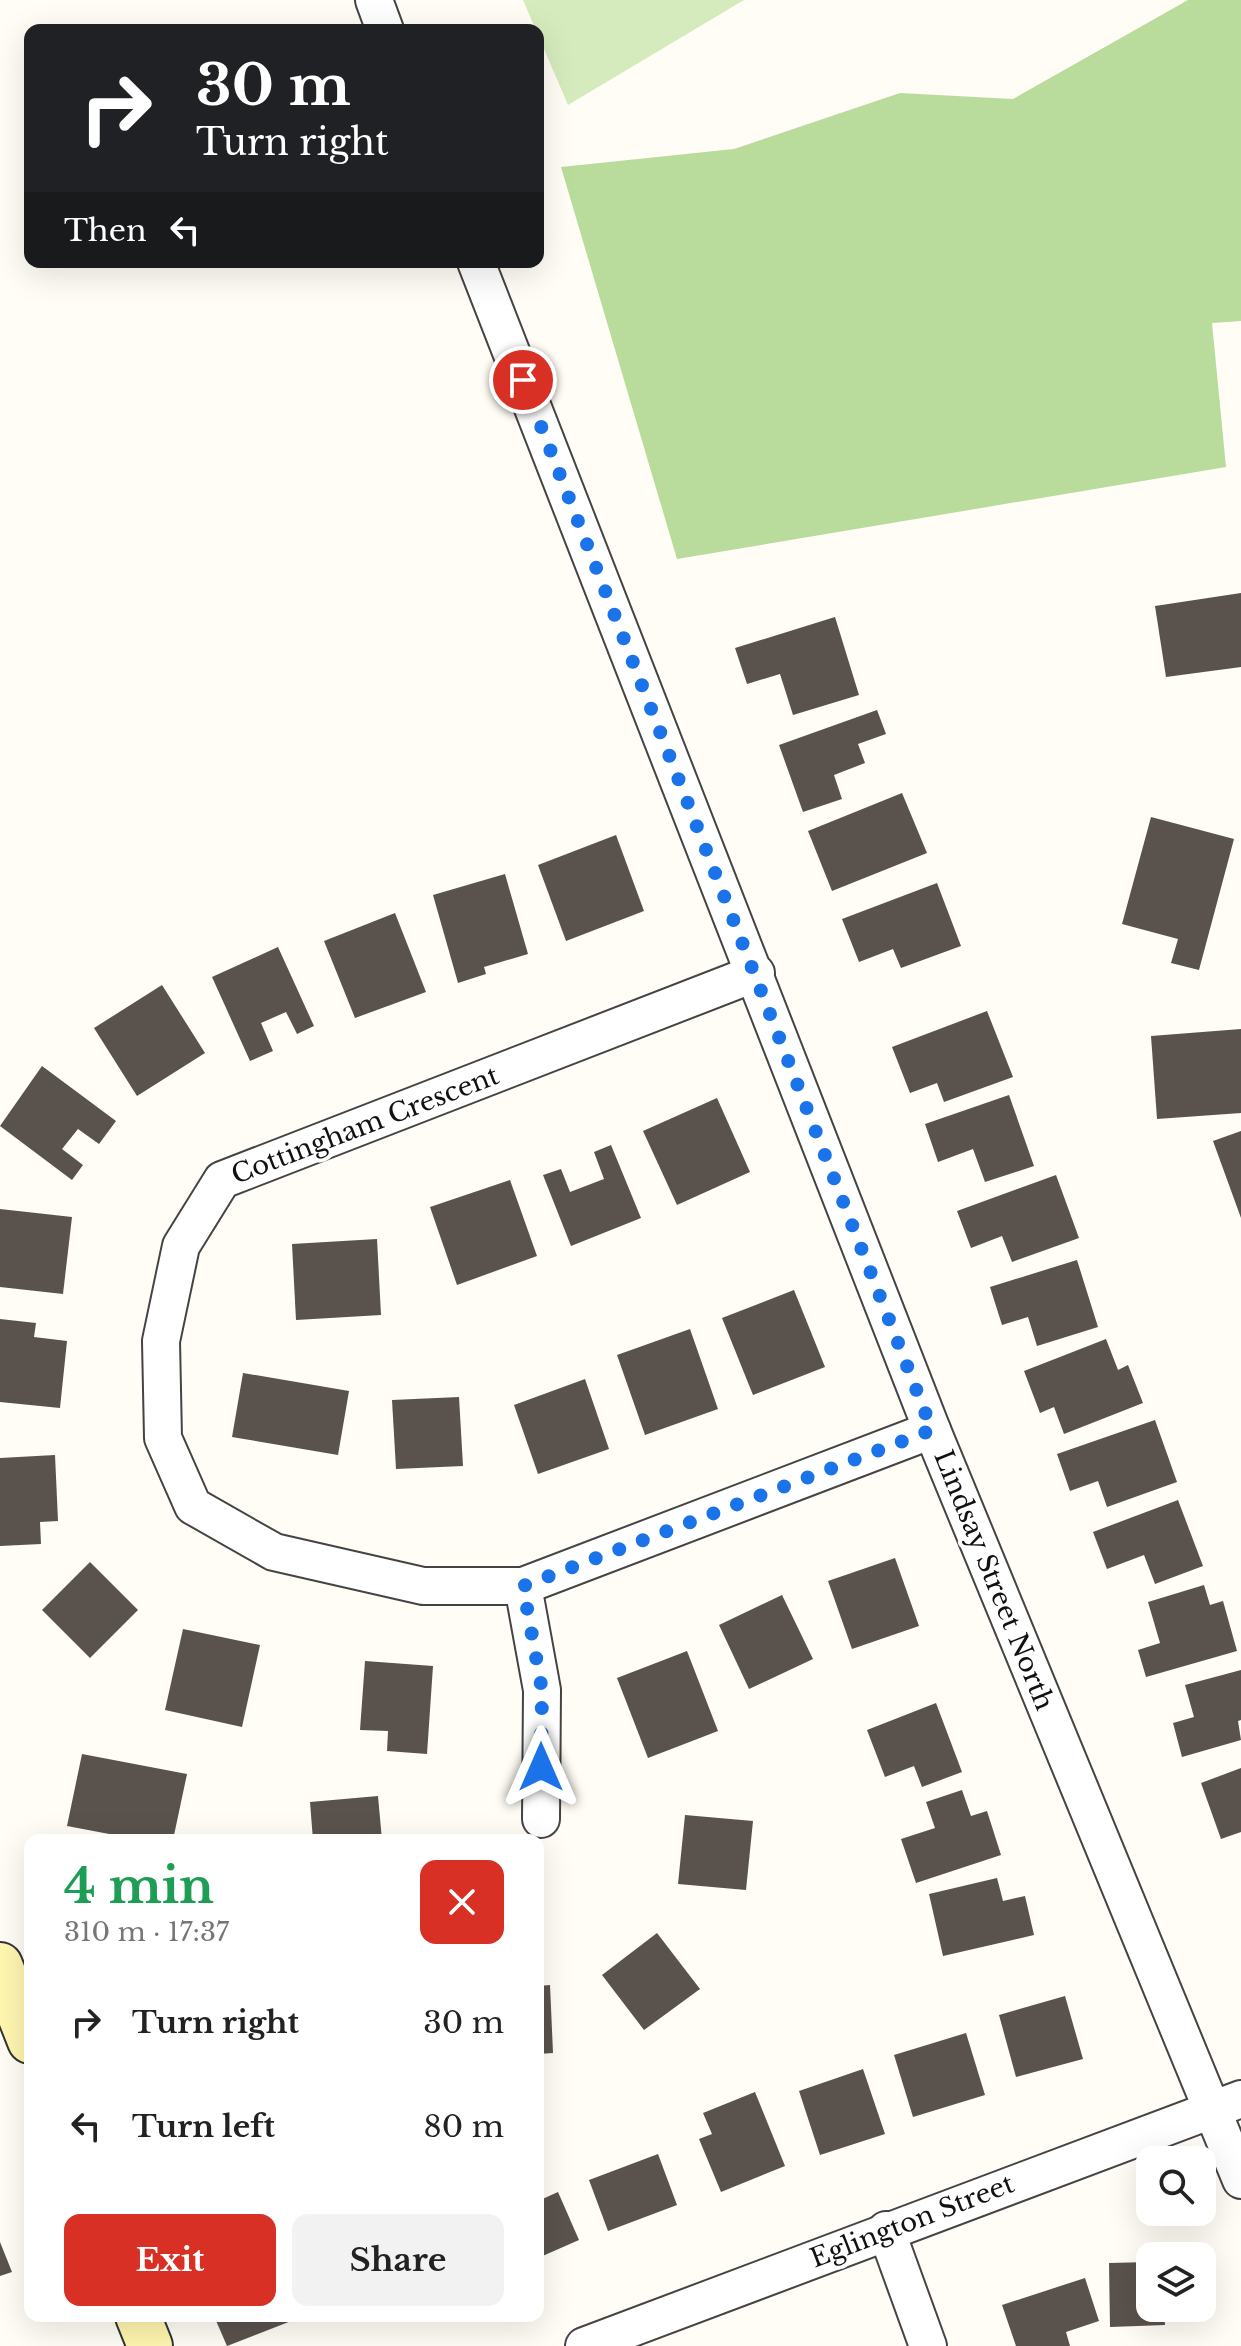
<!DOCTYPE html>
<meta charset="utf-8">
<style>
:root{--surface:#fff;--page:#f2f2f2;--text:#222;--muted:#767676;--accent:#d93025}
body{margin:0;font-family:"Libre Baskerville",serif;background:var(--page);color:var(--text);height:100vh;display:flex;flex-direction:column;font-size:30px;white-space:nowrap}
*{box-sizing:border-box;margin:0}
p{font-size:26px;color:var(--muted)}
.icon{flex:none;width:44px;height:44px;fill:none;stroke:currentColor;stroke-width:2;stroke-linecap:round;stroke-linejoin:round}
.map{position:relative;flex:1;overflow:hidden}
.details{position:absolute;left:24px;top:1834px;width:520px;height:488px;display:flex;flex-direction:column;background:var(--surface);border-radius:16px;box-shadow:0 8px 32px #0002}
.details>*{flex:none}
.guide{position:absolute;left:24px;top:24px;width:520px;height:244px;border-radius:16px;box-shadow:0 8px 32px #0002;background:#202124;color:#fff;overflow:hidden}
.controls{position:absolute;left:1136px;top:2146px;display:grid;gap:16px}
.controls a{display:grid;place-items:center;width:80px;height:80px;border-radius:16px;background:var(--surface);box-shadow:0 8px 32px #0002;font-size:40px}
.pin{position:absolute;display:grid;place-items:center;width:68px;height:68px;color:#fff;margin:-34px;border:4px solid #fff;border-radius:50%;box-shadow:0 2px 8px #0007}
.me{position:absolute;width:88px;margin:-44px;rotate:0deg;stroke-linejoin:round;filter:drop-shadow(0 0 6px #0008)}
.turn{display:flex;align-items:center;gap:28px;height:168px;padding:0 40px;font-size:36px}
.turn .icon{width:104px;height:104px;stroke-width:2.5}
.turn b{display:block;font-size:56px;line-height:68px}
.then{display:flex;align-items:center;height:76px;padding:0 40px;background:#0003;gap:16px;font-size:30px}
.round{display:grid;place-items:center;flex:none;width:84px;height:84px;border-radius:16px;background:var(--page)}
.summary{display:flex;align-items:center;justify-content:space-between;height:136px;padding:0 40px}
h1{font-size:48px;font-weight:800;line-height:60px;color:#1e9e55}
.button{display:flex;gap:16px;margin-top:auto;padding:16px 40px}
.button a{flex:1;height:92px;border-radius:16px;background:var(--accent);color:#fff;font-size:32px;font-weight:800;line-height:92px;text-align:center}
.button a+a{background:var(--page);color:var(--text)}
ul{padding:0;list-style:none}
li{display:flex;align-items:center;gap:24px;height:104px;padding:0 40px}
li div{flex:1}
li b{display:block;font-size:30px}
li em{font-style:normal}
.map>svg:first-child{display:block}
.green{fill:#d5ebbd}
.forest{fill:#b9dc9c}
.building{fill:#5a524d}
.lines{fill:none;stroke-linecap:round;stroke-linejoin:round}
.street-casing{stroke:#444;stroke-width:40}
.secondary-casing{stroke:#333;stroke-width:48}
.street{stroke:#fff;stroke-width:36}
.secondary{stroke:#fff6b0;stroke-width:44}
.route{stroke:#1a73e8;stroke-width:14;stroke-dasharray:0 25.2}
.labels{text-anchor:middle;stroke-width:8;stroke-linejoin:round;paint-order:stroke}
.street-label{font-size:26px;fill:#111;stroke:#fff}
</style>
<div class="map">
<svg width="1241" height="2346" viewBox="0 0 1241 2346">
<rect width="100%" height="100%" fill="#fffdf5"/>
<!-- green -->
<polygon class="green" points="523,0 744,0 568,105"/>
<!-- forest -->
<polygon class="forest" points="1188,0 1241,0 1241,321 1212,323 1226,467 677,559 561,167 734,149 900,93 1013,99"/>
<!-- building -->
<g class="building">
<polygon points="1241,593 1241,667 1166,677 1155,606"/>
<polygon points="835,617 859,695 793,715 780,674 747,684 735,648"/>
<polygon points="877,710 886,734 858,744 865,763 834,775 842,799 803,812 779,745"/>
<polygon points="902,793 927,853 832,891 808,831"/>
<polygon points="1151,817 1234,839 1199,970 1171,963 1178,939 1122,924"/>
<polygon points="616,835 644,911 566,941 538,865"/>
<polygon points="505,874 528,954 484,967 486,974 458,983 433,895"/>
<polygon points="937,883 961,946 901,968 893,949 859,962 842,919"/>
<polygon points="395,913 426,992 355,1018 324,941"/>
<polygon points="278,947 314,1026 297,1034 286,1012 261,1023 273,1051 250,1061 212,977"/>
<polygon points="162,985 205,1053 137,1096 94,1028"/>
<polygon points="987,1011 1013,1077 944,1102 937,1083 910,1093 892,1047"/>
<polygon points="1241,1029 1241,1113 1157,1119 1151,1036"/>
<polygon points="42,1066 116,1121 99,1144 78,1129 62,1149 83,1165 72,1180 0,1126"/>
<polygon points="1009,1095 1034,1166 985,1182 973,1149 938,1162 925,1124"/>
<polygon points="717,1098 750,1172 677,1205 643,1131"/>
<polygon points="1241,1131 1241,1218 1213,1141"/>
<polygon points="611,1145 641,1218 571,1246 543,1175 561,1169 570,1192 604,1179 594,1152"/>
<polygon points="1056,1175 1079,1238 1012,1262 1002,1236 971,1248 957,1211"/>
<polygon points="510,1180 537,1256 457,1285 430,1207"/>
<polygon points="0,1209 72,1217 63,1294 0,1287"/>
<polygon points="377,1239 381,1315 296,1320 292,1244"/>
<polygon points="1077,1260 1098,1327 1037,1346 1028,1317 1002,1325 990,1287"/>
<polygon points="794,1290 825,1367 753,1395 722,1318"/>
<polygon points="0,1319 36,1323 34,1337 67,1341 60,1408 0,1402"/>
<polygon points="690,1329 718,1409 645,1435 617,1355"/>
<polygon points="1106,1339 1118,1370 1128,1365 1143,1403 1064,1434 1054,1407 1040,1413 1024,1371"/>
<polygon points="243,1373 349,1391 338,1455 232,1437"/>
<polygon points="585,1379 609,1449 538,1474 514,1405"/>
<polygon points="459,1397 463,1466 396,1469 392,1400"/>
<polygon points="1155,1420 1177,1482 1107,1507 1098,1481 1070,1491 1057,1454"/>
<polygon points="55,1455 58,1521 40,1522 41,1544 0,1546 0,1458"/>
<polygon points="1178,1500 1203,1566 1155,1584 1144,1555 1107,1569 1093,1532"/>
<polygon points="895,1558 919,1626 852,1649 828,1581"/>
<polygon points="90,1562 138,1610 90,1658 42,1610"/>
<polygon points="1204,1585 1210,1605 1223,1601 1237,1651 1146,1677 1138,1650 1160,1643 1148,1602"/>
<polygon points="782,1595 813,1659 749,1689 719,1625"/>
<polygon points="183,1629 260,1645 242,1727 165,1710"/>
<polygon points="687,1651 718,1731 648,1758 617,1678"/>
<polygon points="365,1661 433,1666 427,1754 387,1751 388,1731 360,1730"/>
<polygon points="1241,1670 1241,1720 1238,1721 1241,1740 1182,1757 1173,1723 1194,1717 1185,1685"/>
<polygon points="936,1703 962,1772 922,1787 914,1766 885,1777 867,1730"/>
<polygon points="82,1754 187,1774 173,1840 141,1840 67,1826"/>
<polygon points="1241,1768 1241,1832 1221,1839 1201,1783"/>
<polygon points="962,1790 971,1816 987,1811 1001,1855 916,1883 901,1839 935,1828 926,1802"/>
<polygon points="378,1796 382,1840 313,1840 310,1802"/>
<polygon points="685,1815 753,1821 746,1890 678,1884"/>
<polygon points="997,1878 1003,1901 1025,1896 1034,1935 943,1956 929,1894"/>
<polygon points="657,1933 700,1989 644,2030 602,1975"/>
<polygon points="550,1985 553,2053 538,2054 538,1986"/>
<polygon points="1065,1996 1083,2059 1016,2077 999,2015"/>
<polygon points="966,2033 985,2095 913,2117 894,2055"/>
<polygon points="863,2069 885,2134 820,2155 799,2091"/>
<polygon points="755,2092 785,2166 721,2192 699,2139 712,2134 703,2113"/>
<polygon points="658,2154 677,2205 608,2231 589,2180"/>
<polygon points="558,2192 579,2240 538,2258 538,2201"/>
<polygon points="0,2242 12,2272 0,2276"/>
<polygon points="1150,2262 1150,2308 1164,2308 1165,2325 1110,2327 1109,2263"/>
<polygon points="1085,2278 1099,2321 1066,2332 1070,2346 1016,2346 1002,2305"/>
<polygon points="214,2316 304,2316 227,2346"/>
</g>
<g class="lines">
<defs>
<g id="street">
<polyline points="374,0 385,30"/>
<polyline points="476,262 932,1430 1241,2180"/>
<polyline points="756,973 222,1180 181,1246 161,1341 163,1438 193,1506 274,1552 423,1586 523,1586 932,1430"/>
<polyline points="523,1586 542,1690 541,1819"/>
<polyline points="886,2230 928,2346"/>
<polyline points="584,2346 1241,2099"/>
</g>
<g id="secondary">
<polyline points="0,1965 30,2041"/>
<polyline points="138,2316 150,2346"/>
</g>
</defs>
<!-- street casing -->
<use href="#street" class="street-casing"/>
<!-- secondary casing -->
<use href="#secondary" class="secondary-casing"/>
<!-- street -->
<use href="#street" class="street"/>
<!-- secondary -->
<use href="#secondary" class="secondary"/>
</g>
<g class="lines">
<!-- route -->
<polyline class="route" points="523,380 932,1430 523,1586 542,1690 541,1767"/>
</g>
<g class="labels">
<!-- street labels -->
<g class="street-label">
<text transform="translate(365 1125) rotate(-21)" y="9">Cottingham Crescent</text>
<text transform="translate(994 1580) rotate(68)" y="9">Lindsay Street North</text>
<text transform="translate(912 2221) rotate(-21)" y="9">Eglington Street</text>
</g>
</g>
</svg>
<div class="controls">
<a><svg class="icon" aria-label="search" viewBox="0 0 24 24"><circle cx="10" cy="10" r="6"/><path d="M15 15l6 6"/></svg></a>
<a><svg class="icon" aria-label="layers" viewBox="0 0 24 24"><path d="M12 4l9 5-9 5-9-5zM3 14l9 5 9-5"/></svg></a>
</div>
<div class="pin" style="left:523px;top:380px;background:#d93025"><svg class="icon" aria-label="arrive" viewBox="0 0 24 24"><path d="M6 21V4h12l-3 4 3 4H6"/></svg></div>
<svg class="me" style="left:541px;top:1767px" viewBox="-20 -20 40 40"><path d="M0-17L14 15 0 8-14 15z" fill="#1a73e8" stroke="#fff" stroke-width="4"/></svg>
<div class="guide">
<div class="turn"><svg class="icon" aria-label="right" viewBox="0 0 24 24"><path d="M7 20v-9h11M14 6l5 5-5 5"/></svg><div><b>30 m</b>Turn right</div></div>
<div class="then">Then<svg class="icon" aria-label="left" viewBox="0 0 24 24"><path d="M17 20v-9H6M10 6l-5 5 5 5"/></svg></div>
</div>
<section class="details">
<div class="summary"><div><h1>4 min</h1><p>310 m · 17:37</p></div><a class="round" style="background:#d93025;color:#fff"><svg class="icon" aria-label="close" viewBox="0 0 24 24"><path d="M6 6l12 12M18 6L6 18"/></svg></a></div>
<ul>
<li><svg class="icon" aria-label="right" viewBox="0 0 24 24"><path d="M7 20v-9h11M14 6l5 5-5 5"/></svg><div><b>Turn right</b></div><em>30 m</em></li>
<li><svg class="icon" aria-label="left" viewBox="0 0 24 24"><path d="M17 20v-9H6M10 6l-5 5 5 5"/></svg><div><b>Turn left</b></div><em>80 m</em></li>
</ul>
<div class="button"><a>Exit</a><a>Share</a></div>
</section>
</div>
